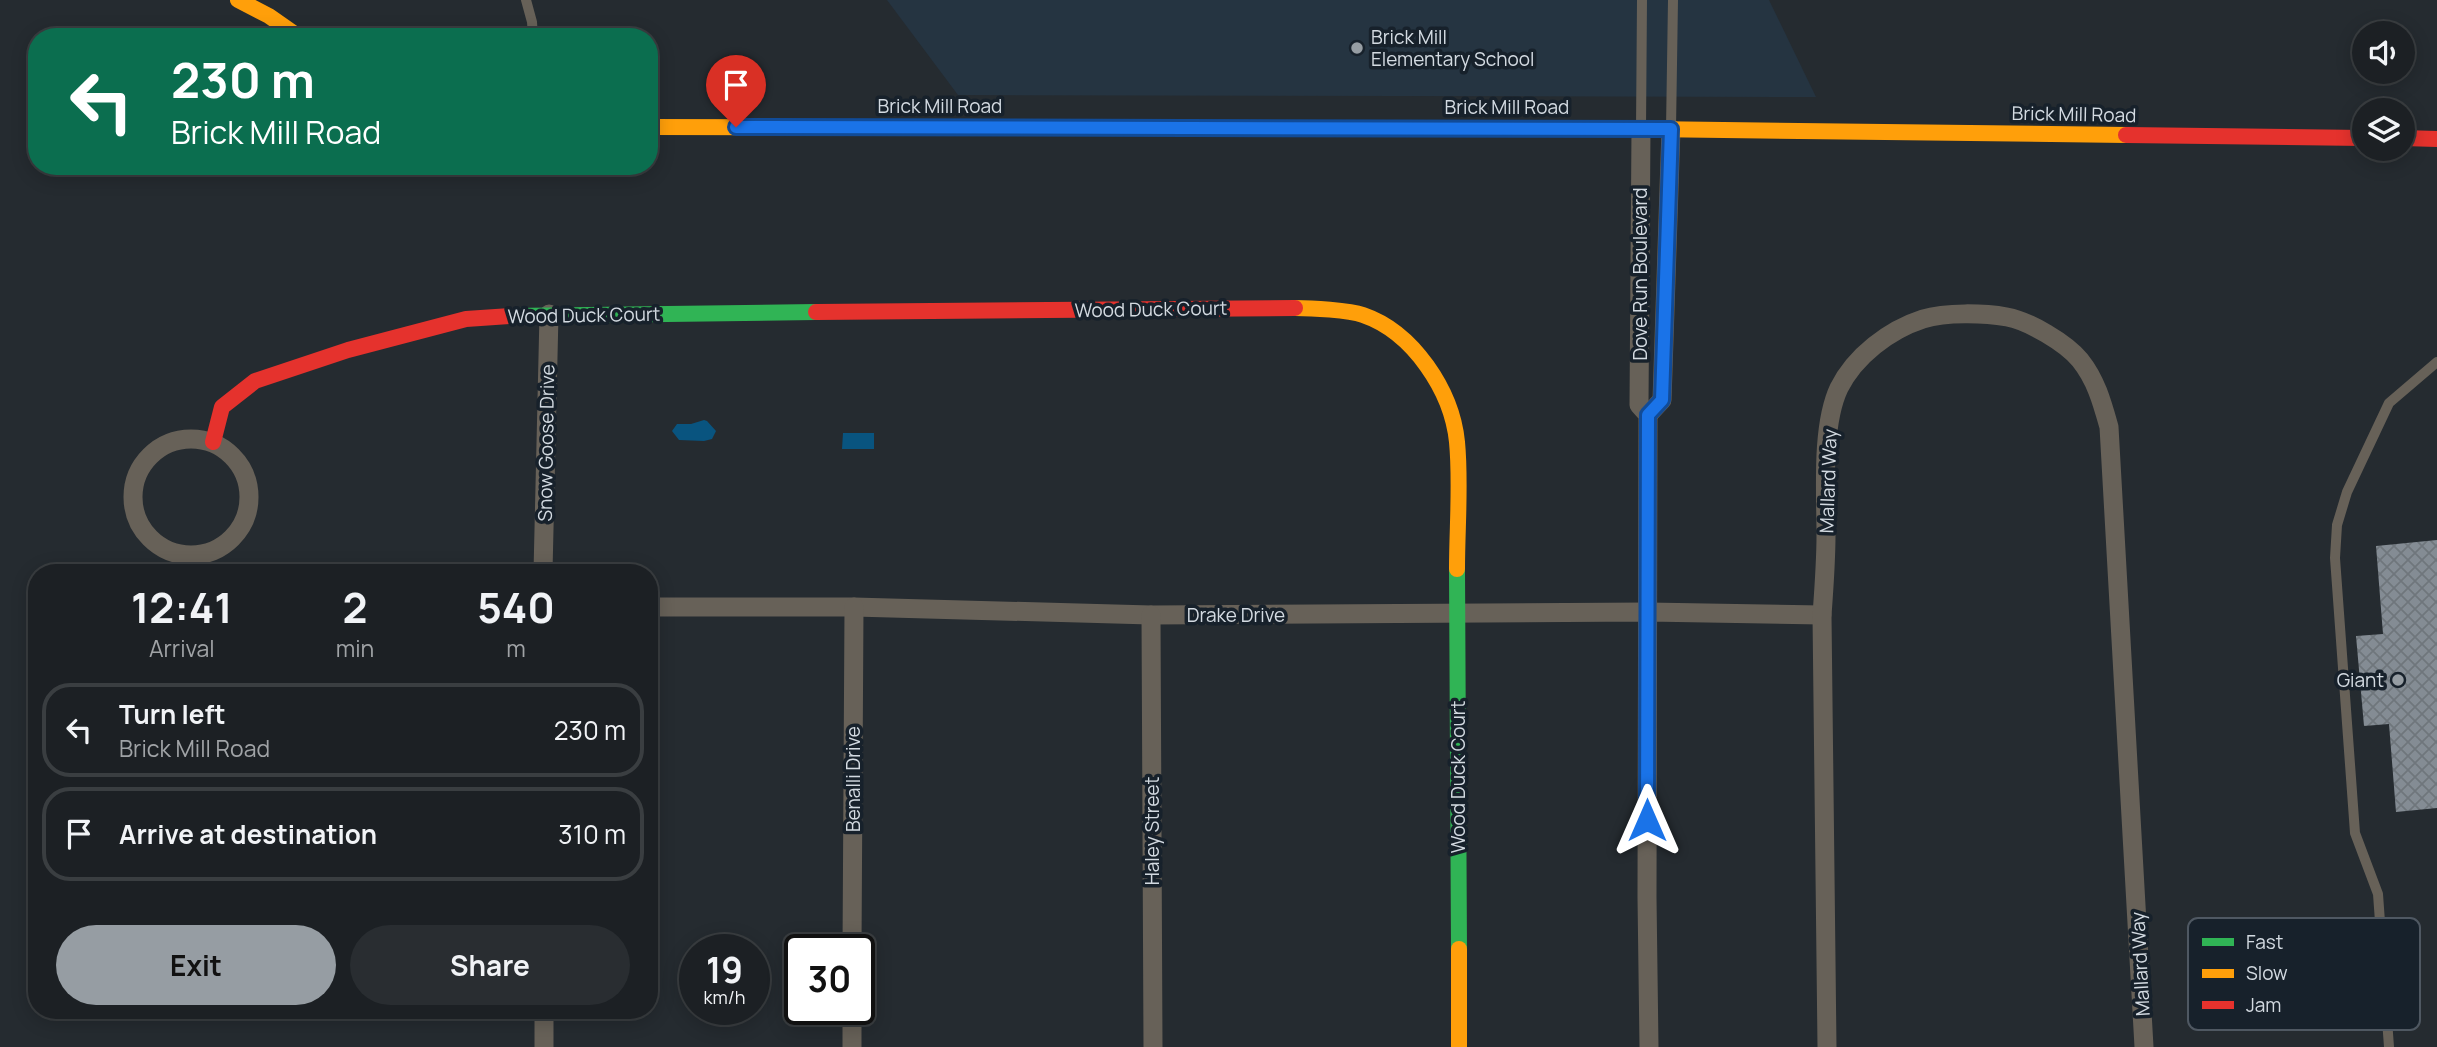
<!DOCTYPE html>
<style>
:root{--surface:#1c2024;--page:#292d31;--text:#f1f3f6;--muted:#a0a3a6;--line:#3a3e41;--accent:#969da3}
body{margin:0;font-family:Manrope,sans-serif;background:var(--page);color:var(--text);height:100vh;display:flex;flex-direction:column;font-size:26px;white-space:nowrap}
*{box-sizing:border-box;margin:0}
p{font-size:23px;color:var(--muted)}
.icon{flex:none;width:38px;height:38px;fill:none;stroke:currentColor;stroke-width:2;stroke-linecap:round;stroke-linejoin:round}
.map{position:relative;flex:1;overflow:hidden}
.details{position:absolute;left:28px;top:564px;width:630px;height:455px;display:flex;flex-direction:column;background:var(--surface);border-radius:28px;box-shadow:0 4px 18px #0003,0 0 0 2px var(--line)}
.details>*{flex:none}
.banner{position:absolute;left:28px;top:28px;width:630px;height:147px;border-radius:28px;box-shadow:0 4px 18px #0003,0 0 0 2px var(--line);background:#0b6e4f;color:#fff;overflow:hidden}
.buttons{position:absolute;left:2352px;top:21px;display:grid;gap:14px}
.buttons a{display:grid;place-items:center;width:63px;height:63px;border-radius:50%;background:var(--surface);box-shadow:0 4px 18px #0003,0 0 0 2px var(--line);font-size:35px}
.speed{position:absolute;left:679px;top:934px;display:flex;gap:14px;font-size:35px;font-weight:700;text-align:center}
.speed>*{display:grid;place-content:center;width:91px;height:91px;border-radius:50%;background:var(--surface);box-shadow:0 4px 18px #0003,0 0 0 2px var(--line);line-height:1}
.speed small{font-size:18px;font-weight:400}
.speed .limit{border:4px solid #111;border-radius:10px;background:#fff;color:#111}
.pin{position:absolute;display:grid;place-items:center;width:60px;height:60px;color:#fff;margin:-72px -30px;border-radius:50% 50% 50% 0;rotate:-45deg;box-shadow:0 0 7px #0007}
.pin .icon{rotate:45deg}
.me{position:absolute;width:77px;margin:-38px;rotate:0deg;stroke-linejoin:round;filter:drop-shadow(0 0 5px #0008)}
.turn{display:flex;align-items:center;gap:24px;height:147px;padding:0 28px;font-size:32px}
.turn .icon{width:91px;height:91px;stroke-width:2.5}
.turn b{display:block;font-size:49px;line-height:60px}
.eta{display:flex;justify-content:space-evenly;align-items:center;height:119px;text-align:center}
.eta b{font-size:42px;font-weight:700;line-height:49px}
.primary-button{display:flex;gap:14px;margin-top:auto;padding:14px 28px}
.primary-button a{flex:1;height:80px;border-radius:42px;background:var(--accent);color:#111;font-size:28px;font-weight:700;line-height:80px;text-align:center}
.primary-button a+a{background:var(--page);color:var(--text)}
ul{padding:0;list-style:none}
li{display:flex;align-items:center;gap:21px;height:94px;margin:0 14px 10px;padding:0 14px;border:4px solid var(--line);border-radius:28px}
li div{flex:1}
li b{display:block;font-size:26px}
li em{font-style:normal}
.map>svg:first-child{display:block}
.built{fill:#253441}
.water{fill:#09547f}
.building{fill:url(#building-cross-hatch)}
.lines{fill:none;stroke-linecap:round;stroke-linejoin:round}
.lane{stroke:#676158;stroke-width:10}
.street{stroke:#676158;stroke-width:19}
.fast{stroke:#30b455;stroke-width:16}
.slow{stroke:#ff9f0a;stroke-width:16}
.jam{stroke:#e5322d;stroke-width:16}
.route-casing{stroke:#114b97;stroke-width:18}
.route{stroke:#1a73e8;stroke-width:12}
.poi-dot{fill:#969da3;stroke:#17212b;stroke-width:2.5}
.labels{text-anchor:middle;stroke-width:7;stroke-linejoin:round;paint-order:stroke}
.poi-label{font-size:19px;fill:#d3dae1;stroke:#17212b;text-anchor:start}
.street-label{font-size:19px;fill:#d3dae1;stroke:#17212b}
.key{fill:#17212b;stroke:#4f5862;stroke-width:2}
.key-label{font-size:19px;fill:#d3dae1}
</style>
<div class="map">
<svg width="2437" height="1047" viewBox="0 0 2437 1047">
<defs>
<pattern id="building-cross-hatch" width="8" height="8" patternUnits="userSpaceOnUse" patternTransform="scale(1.75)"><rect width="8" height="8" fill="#848c94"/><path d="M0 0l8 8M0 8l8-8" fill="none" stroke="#6f767c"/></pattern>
</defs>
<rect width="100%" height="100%" fill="#252b30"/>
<!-- built -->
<polygon class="built" points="887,0 1769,0 1816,97 958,95"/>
<!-- water -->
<g class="water">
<polygon points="704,420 707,421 716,431 712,439 704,441 679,440 672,431 677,424 691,424"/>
<polygon points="843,433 874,433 874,449 842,449"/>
</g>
<!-- building -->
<polygon class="building" points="2437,540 2437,808 2396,812 2389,724 2364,726 2356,636 2383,634 2376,546"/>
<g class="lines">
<!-- lane -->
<g class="lane">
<polyline points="526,0 532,22 533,37"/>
<polyline points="1641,129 1642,0"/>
<polyline points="1671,129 1673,0"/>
<polyline points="2389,1047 2378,894 2355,833 2335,558 2337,525 2347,492 2389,403 2437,362"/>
</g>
<!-- street -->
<g class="street">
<polyline points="1641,129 1639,405 1648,415 1647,897 1649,1047"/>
<polyline points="1648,415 1662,400 1671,129"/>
<circle cx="191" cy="497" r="58"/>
<polyline points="543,572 549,314"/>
<polyline points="649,607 854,607 1151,615 1648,612 1822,615"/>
<polyline points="1151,615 1153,1047"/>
<polyline points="852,950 854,607"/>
<polyline points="544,1010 544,1047"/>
<polyline points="852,1047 852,1010"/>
<path d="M1827 1047 1822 615C1824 588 1826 562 1826 535 1826 493 1821 426 1839 388 1855 356 1889 330 1923 319 1946 312 1984 313 2007 317 2029 321 2066 343 2080 360 2096 380 2102 402 2109 427L2144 1047"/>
</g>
<!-- fast -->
<g class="fast">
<polyline points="1384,128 1648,129"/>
<polyline points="511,316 816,312"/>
<polyline points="1457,569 1459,949"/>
</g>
<!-- slow -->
<g class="slow">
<polyline points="238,0 269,16 299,37"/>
<polyline points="649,127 1086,128"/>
<polyline points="1648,129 2126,135"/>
<path d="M1295 308C1311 308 1349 310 1363 315 1413 332 1452 391 1457 442 1461 483 1457 527 1457 569"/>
<polyline points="1459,949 1459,1047"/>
</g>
<!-- jam -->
<g class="jam">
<polyline points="1086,128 1384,128"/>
<polyline points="2126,135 2364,138"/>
<polyline points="2403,138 2437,139"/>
<polyline points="816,312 1295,308"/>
<polyline points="213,442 222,407 255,381 348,350 466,319 511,316"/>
</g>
</g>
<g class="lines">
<defs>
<polyline id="route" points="736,127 1671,129 1662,400 1648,415 1647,820"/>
</defs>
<!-- route casing -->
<use href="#route" class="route-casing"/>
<!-- route -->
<use href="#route" class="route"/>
</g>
<!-- markers -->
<g class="poi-dot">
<circle cx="1357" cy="48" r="7"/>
<circle cx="2398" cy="680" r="7"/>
</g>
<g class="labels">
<!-- poi labels -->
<g class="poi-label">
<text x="1371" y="44">Brick Mill<tspan x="1371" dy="22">Elementary School</tspan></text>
<text x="2384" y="687" text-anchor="end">Giant</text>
</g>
<!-- street labels -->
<g class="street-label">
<text x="940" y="113">Brick Mill Road</text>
<text x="1507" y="114">Brick Mill Road</text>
<text transform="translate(2074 114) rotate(1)" y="7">Brick Mill Road</text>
<text transform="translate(1640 274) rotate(-90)" y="7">Dove Run Boulevard</text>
<text transform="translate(1151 309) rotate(-1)" y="7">Wood Duck Court</text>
<text transform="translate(584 315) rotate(-1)" y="7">Wood Duck Court</text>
<text transform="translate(546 443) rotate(-89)" y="7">Snow Goose Drive</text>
<text transform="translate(1828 481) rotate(-88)" y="7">Mallard Way</text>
<text x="1236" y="622">Drake Drive</text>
<text transform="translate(1458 777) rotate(-90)" y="7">Wood Duck Court</text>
<text transform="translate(853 779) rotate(-90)" y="7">Benalli Drive</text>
<text transform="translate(1152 831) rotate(-90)" y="7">Haley Street</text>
<text transform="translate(2140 964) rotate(-93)" y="7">Mallard Way</text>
</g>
</g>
<!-- legend -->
<rect x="2188" y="918" width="232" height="112" rx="10" class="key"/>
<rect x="2202" y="938" width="32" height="8" fill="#30b455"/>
<rect x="2202" y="969" width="32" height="9" fill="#ff9f0a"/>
<rect x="2202" y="1001" width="32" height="8" fill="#e5322d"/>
<g class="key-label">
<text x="2246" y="949">Fast</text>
<text x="2246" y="980">Slow</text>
<text x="2246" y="1012">Jam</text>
</g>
</svg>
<div class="buttons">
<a><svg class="icon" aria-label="sound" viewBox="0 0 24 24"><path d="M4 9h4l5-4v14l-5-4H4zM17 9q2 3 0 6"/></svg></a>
<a><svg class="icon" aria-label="layers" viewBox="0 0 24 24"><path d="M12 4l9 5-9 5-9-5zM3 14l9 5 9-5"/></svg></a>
</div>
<div class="speed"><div>19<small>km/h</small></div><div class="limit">30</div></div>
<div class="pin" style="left:736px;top:127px;background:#d93025"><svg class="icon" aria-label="arrive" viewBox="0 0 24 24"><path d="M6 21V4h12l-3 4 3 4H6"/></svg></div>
<svg class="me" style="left:1647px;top:820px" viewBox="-20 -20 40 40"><path d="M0-17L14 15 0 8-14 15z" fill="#1a73e8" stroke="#fff" stroke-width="4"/></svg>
<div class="banner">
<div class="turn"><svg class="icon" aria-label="left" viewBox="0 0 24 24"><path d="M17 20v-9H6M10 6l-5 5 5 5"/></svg><div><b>230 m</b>Brick Mill Road</div></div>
</div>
<section class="details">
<div class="eta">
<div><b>12:41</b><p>Arrival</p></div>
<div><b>2</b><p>min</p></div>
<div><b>540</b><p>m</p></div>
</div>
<ul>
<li><svg class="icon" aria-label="left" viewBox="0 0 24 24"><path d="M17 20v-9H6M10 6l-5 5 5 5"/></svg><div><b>Turn left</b><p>Brick Mill Road</p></div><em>230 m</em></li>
<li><svg class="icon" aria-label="arrive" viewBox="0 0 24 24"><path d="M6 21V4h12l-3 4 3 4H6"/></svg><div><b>Arrive at destination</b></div><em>310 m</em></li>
</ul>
<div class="primary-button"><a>Exit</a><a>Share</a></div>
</section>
</div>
